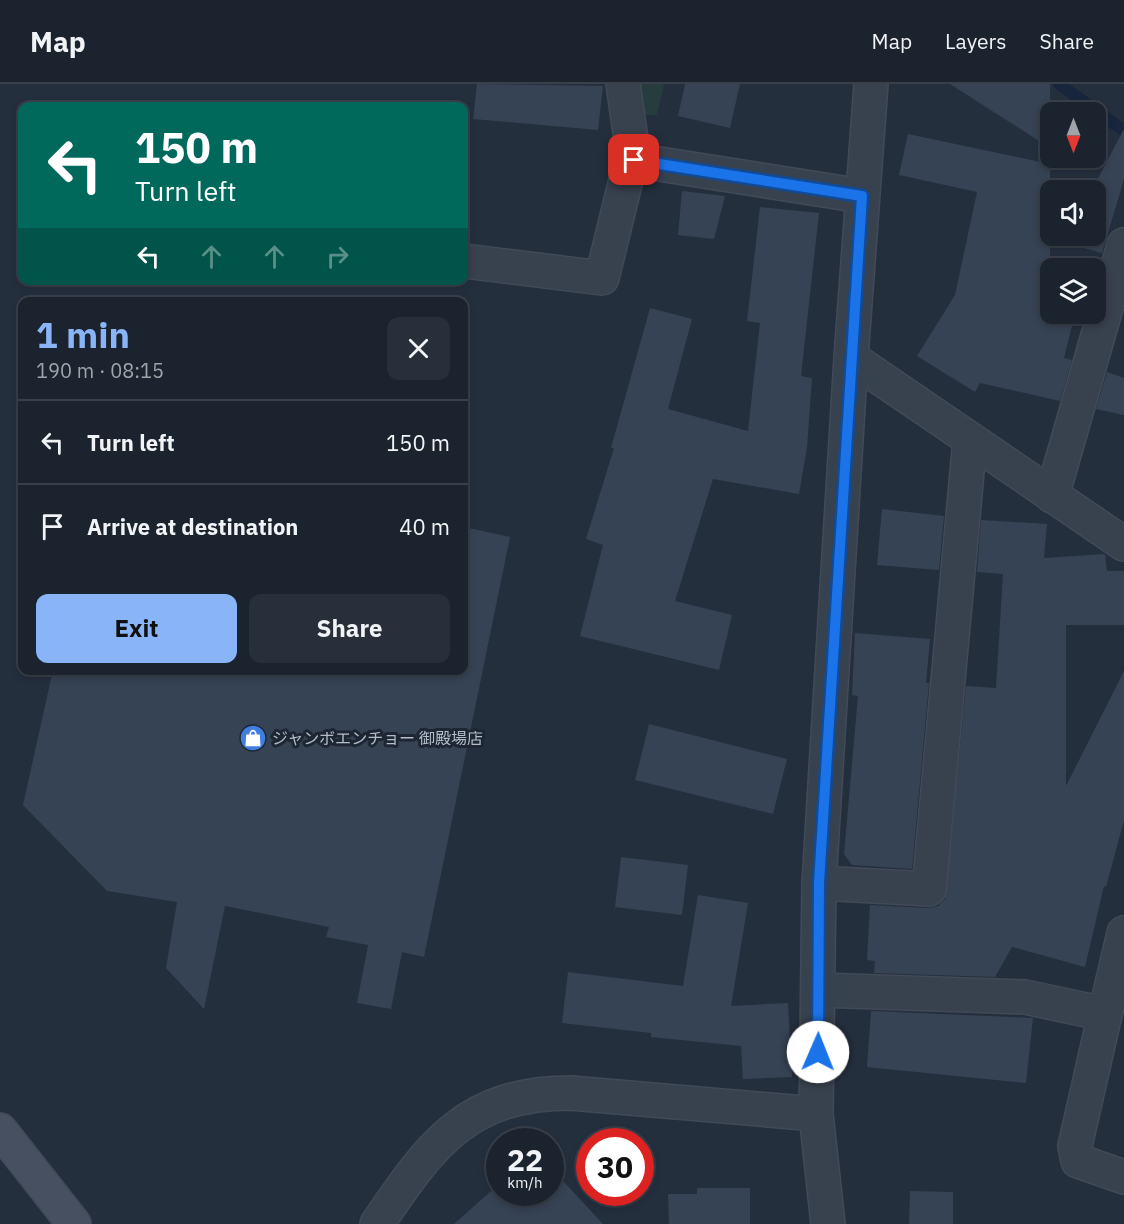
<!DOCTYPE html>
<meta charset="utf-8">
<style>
:root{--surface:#1b232e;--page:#282f3a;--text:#f1f3f6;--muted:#a0a4aa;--line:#39404a;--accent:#8ab4f8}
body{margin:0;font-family:"IBM Plex Sans","Noto Sans JP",sans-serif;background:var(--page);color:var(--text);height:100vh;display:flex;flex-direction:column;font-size:22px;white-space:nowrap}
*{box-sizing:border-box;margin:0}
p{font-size:20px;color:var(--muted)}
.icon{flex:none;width:33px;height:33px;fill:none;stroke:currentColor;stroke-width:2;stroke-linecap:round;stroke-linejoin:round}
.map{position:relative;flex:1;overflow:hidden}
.sheet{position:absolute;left:18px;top:213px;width:450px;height:378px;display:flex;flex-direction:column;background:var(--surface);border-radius:12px;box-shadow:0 3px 9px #0003,0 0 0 2px var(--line)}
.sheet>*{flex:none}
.top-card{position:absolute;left:18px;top:18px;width:450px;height:183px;border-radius:12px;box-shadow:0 3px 9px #0003,0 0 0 2px var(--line);background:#00695c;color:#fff;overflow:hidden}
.needle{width:39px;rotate:180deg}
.tools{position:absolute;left:1040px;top:18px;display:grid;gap:12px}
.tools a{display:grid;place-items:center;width:66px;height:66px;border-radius:12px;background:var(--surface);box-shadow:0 3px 9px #0003,0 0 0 2px var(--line);font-size:30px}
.speed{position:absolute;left:486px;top:1044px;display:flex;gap:12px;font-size:30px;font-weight:700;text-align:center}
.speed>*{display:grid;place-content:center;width:78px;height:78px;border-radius:50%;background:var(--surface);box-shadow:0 3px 9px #0003,0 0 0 2px var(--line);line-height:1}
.speed small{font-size:15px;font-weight:400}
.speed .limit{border:9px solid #d22;background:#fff;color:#111}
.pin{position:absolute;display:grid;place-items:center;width:51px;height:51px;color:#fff;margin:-26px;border-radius:12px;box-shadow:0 3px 9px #0006}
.me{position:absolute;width:66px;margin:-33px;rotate:1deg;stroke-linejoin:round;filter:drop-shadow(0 0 4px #0008)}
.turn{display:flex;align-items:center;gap:21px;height:126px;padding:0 18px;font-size:27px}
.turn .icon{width:78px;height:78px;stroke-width:2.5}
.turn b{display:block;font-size:42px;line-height:51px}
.lanes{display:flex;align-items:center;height:57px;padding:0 18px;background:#0003;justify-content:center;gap:30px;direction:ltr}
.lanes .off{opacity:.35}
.round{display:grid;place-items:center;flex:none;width:63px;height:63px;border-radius:12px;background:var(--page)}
.headline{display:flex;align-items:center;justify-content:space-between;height:102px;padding:0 18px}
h1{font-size:36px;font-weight:700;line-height:45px;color:var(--accent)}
.button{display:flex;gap:12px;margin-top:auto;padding:12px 18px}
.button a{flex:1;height:69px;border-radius:12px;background:var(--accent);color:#111;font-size:24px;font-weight:700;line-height:69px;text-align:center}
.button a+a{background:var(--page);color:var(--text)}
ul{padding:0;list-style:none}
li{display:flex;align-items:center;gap:18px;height:84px;padding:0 18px;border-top:2px solid var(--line)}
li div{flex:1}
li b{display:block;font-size:22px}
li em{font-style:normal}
header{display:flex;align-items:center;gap:36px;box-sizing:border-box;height:84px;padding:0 30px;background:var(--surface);border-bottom:2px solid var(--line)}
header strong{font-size:28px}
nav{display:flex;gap:33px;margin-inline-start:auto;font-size:21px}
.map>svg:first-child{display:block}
.green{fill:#263c3f}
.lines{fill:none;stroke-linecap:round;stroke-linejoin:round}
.stream{stroke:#17263c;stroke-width:12}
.building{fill:#364354}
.street-casing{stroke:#414a57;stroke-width:36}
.secondary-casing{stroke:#414a57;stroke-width:36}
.street{stroke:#38414e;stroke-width:33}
.secondary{stroke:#465061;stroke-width:33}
.route-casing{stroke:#114b97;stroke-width:15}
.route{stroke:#1a73e8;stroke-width:10}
.labels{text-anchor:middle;stroke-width:6;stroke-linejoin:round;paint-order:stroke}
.poi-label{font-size:16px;fill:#b4bcc9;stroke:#1d2633;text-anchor:start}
</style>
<header>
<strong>Map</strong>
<nav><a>Map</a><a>Layers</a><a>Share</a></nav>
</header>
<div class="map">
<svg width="1124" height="1140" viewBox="0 0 1124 1140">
<rect width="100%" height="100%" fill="#242f3e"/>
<!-- green -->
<polygon class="green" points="637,0 664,0 657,31 638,31"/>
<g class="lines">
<!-- stream -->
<polyline class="stream" points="1059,0 1124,47"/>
</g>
<!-- building -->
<g class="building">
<polygon points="477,0 603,2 598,46 473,35"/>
<polygon points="685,0 740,0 730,44 678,32"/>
<polygon points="950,0 1050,0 1050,64"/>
<polygon points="1124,45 1124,95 1102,169 1065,159 1068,152 1095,152 1095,106 1092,106"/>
<polygon points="908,50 1050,80 1050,230 1075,230 1064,274 1072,276 1060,317 980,299 975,308 917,272 955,211 977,108 899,91"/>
<polygon points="682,107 725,112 714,155 678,151"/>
<polygon points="760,123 819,129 801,292 812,294 807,364 799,410 713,395 675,517 732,531 719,586 580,552 603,461 586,455 614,364 611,364 650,224 692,235 668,325 748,347 760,239 747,237"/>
<polygon points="1107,288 1124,294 1124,331 1096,325"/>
<polygon points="882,425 944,432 939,486 877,481"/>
<polygon points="981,436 1047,440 1044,474 1105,470 1107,487 1124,487 1124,541 1066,541 1066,702 1124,587 1124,736 1106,803 1104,802 1085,883 1012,863 995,893 874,889 875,877 867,876 870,821 928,824 938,822 945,815 966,602 996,604 1003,490 977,488"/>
<polygon points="464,443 510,453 424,873 402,868 391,925 357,919 368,861 326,853 329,843 225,822 204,925 166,884 177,818 107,807 23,721 53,586 464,586"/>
<polygon points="855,549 930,555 926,599 929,599 912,785 852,781 844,770 858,612 852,611"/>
<polygon points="649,640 787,675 773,730 635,696"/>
<polygon points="621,773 688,781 682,831 615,823"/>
<polygon points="698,811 748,819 731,922 788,919 792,993 743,995 741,962 651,953 651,949 562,939 568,888 683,902"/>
<polygon points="871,927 1033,934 1026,999 867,983"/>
<polygon points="550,1083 603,1140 454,1140 500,1099 500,1108 550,1108"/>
<polygon points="697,1104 750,1104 750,1140 669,1140 668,1110 697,1110"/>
<polygon points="910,1107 953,1108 953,1140 909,1140"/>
</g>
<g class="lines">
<defs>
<g id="street">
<polyline points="623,0 634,76 862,112"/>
<polyline points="464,177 602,194 633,67"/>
<polyline points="851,274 1124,460"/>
<polyline points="1052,412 1124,161"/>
<polyline points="819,799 929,805 970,355"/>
<polyline points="819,906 1025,913 1105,930 1124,849"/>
<polyline points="1105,930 1075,1062 1078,1077 1124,1093"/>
<path d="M377 1140C431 1060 467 1009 571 1009L816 1030"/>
<polyline points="828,1140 816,1030 819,799 851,274 871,0"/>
</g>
<polyline id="secondary" points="0,1046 74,1140"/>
</defs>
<!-- street casing -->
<use href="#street" class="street-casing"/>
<!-- secondary casing -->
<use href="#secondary" class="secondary-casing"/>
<!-- street -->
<use href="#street" class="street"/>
<!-- secondary -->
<use href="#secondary" class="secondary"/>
</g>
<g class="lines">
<defs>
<polyline id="route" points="634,76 862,112 819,799 818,968"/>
</defs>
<!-- route casing -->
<use href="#route" class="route-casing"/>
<!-- route -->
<use href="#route" class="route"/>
</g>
<!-- icons -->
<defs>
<symbol id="shop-disc" viewBox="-11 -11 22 22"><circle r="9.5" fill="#3f7fe0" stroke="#1d2633"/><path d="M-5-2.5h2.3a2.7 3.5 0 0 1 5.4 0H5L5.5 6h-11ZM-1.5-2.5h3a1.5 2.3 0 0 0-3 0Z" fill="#fff"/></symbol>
</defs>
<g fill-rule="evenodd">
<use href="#shop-disc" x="238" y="639" width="30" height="30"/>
</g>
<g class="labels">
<!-- poi labels -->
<g class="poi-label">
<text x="272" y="660">ジャンボエンチョー 御殿場店</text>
</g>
</g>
</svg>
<div class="tools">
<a><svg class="needle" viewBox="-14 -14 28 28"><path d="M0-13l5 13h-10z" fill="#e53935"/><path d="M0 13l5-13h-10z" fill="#a0a4aa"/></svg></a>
<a><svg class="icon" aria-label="sound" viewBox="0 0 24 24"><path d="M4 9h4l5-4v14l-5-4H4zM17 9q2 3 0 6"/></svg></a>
<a><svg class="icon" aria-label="layers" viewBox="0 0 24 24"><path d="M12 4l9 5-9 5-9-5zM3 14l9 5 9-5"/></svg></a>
</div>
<div class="speed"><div>22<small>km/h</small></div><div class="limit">30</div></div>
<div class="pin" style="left:634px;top:76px;background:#d93025"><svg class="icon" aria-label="arrive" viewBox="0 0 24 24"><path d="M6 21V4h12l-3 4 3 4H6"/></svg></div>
<svg class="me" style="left:818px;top:968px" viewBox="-20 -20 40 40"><circle r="19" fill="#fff"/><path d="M0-13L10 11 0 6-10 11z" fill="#1a73e8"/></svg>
<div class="top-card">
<div class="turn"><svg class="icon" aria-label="left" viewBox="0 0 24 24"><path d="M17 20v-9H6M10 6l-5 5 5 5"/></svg><div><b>150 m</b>Turn left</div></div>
<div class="lanes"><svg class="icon" aria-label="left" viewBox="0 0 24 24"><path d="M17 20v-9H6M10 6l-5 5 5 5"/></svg><svg class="icon off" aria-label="ahead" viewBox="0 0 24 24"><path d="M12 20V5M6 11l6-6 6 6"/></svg><svg class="icon off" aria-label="ahead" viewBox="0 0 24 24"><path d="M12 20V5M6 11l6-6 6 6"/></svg><svg class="icon off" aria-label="right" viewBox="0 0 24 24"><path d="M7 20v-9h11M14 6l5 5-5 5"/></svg></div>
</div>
<section class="sheet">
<div class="headline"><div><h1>1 min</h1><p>190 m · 08:15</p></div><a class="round"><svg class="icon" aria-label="close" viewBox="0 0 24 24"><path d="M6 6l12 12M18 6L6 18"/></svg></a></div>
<ul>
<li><svg class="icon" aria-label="left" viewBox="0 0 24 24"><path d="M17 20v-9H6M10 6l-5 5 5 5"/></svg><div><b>Turn left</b></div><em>150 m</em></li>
<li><svg class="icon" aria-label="arrive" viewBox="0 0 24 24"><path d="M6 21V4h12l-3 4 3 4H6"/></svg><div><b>Arrive at destination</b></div><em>40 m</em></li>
</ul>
<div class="button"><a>Exit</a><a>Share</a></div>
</section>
</div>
